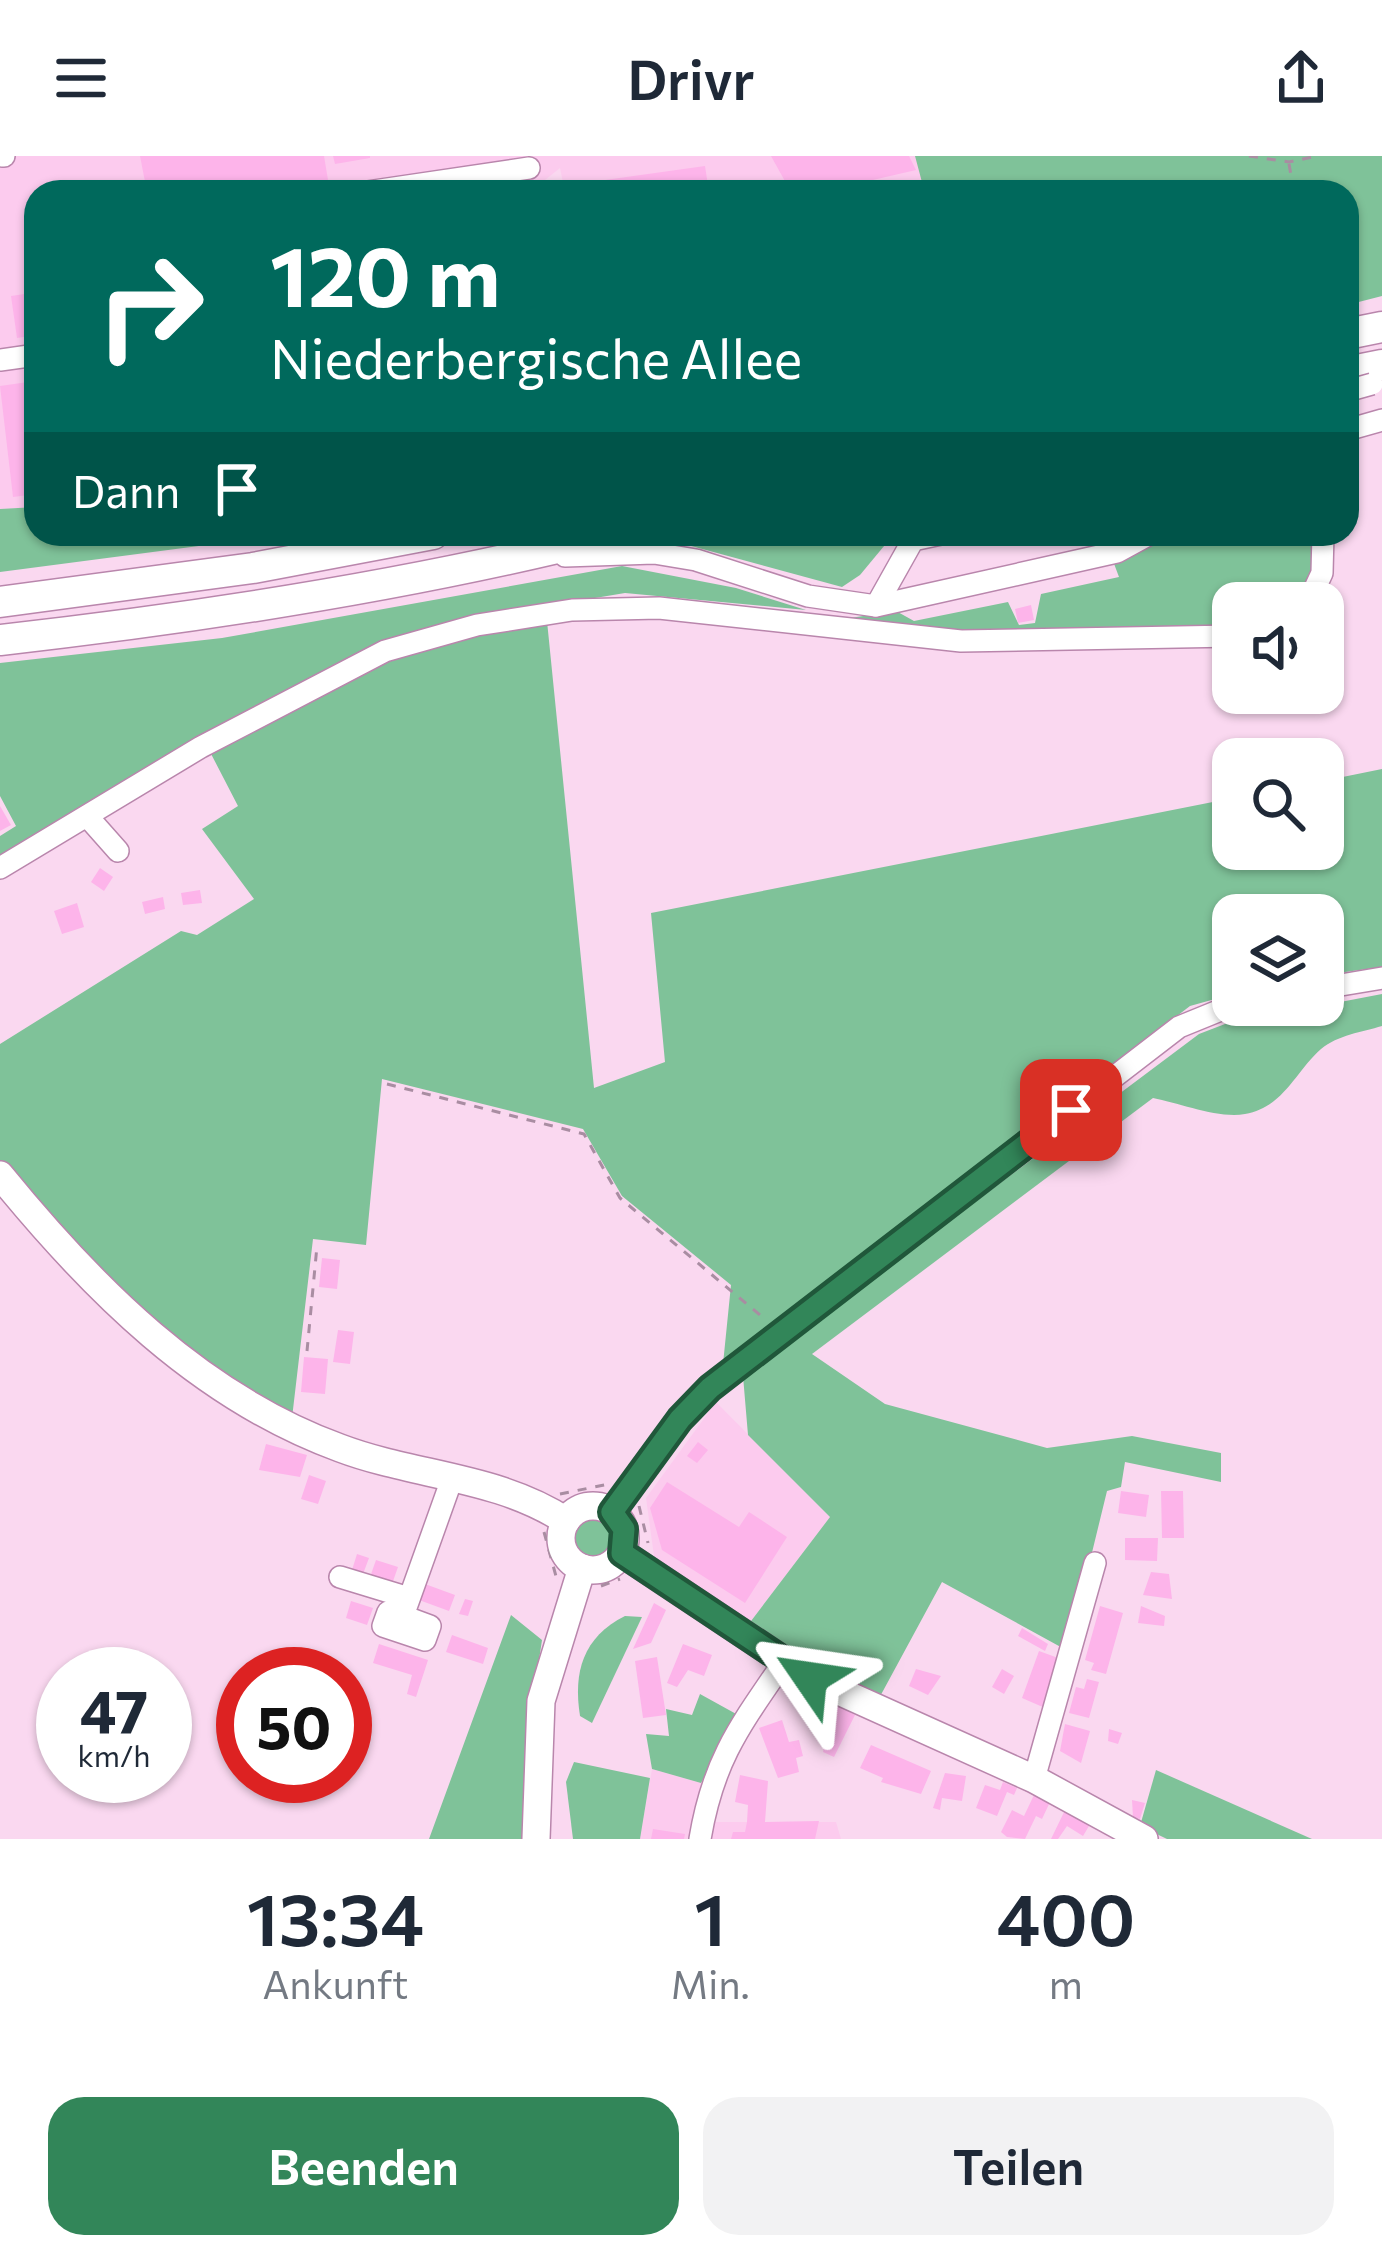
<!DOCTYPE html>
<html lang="de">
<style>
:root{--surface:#fff;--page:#f2f2f3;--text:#1f2937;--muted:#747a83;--accent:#328659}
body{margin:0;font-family:Commissioner,sans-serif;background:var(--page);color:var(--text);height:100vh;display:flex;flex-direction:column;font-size:45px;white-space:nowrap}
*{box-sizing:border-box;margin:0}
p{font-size:39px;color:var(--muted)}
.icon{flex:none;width:66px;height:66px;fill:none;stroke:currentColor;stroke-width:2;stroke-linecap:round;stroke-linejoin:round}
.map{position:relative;height:1683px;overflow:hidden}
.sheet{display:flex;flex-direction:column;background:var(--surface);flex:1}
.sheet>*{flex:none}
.guide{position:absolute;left:24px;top:24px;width:1335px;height:366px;border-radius:36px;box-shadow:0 3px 9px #0004;background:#00695c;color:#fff;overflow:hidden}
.controls{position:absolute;left:1212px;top:426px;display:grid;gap:24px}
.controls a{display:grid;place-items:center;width:132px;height:132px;border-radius:24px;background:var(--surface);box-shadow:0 3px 9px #0004;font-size:60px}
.speed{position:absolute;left:36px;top:1491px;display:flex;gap:24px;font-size:60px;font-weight:700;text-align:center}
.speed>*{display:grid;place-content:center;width:156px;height:156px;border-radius:50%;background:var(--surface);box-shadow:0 3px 9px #0004;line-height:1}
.speed small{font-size:30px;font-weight:400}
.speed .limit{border:18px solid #d22;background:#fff;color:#111}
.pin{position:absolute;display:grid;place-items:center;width:102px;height:102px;color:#fff;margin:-51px;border-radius:24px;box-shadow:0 6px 18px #0006}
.me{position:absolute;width:132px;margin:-66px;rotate:302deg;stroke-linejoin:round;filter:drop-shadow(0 0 9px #0008)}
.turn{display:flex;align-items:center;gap:42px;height:252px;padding:0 48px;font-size:54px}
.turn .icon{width:156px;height:156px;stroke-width:2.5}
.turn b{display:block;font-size:84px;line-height:102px}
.then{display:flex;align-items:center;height:114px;padding:0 48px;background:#0003;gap:24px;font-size:45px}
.eta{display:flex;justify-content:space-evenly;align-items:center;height:204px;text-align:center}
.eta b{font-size:72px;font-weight:600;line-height:84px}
.button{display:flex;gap:24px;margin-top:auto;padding:24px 48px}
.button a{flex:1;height:138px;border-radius:36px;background:var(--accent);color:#fff;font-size:48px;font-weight:600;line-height:138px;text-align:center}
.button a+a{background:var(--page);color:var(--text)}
header{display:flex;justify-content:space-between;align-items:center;height:156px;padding:0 48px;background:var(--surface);font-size:54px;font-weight:600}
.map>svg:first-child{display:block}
.built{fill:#fccbee}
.green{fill:#7fc299}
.building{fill:#fdb4ea}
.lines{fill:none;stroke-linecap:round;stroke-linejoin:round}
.minor-casing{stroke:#b986ac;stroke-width:24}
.major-casing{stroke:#b986ac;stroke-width:30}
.highway-casing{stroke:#b986ac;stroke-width:33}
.path{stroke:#a98da2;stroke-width:3;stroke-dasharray:9 9;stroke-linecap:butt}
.minor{stroke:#fff;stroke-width:21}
.major{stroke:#fff;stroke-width:27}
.highway{stroke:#fff;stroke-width:30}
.minor-bridge-casing{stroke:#b986ac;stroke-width:24;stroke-linecap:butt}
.minor-bridge{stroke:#fff;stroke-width:21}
.route-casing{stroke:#20573a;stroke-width:30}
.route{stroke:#328659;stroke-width:21}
</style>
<header><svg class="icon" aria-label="menu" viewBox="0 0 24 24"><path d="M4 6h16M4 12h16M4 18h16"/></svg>Drivr<svg class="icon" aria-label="share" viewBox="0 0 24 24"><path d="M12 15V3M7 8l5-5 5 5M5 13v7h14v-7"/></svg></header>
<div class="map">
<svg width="1382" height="1683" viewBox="0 0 1382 1683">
<rect width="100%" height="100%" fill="#fad8f0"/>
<!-- built -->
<g class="built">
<polygon points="0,0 915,0 924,30 892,36 565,36 560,12 530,36 36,36 36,351 0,353"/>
<polygon points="716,1246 830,1361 748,1469 654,1400 646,1342"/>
<polygon points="652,1613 701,1627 697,1653 715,1666 836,1666 841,1683 640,1683"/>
</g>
<!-- green -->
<g class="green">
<polygon points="915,0 1382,0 1382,140 1347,149 1347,36 1086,36 1071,28 1046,36 892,36 923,30"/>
<polygon points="36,351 36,378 291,378 0,416 0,353"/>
<polygon points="734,378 894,378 860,419 842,431 684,388"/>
<path d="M1162 378H1315L1313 418 1297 447H1233V469L1225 470C1095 474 966 482 837 464L896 455 914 465 1008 446 1019 469 1035 467 1041 438 1119 421 1113 405Z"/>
<polygon points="622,410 736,432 806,454 625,437 450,466 0,707 0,680 16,670 0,640 0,507 222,482"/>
<polygon points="547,465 594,932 665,906 651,757 1233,642 1233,693 1323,693 1323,625 1382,613 1382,811 1323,819 1323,759 1233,759 1233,838 1190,850 723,1208 731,1129 622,1040 583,973 382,923 366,1089 313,1083 292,1262 185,1199 0,1009 0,888 181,775 197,779 254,743 202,673 238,650 208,592 349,517 450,480"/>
<path d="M1382 838V870C1362 876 1338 879 1321 893 1295 916 1284 951 1245 958 1219 963 1179 947 1153 942L812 1198 885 1248 1047 1292 1132 1280 1221 1297V1326L1125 1306 1121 1331 1107 1335 1068 1495 942 1426 877 1546 787 1499 748 1469 830 1361 748 1279 743 1220 1199 878 1225 868Z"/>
<circle cx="594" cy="1383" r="21"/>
<polygon points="511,1459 542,1484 528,1577 527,1683 429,1683"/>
<path d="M625 1460 642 1461 592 1567 580 1560C573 1516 583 1481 625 1460Z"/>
<polygon points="700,1538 738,1559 701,1627 652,1613 646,1578 669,1580 666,1553 692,1559"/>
<polygon points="574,1606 650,1622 640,1683 573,1683 566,1626"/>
<polygon points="1156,1614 1312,1683 1167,1683 1140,1670"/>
</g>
<!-- building -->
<g class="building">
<polygon points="140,0 324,0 330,36 147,36"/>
<polygon points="333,0 370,0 370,2 335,8"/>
<polygon points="771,0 909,0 916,14 821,36 791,36"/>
<polygon points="705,10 709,36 607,36 605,24"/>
<polygon points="31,137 36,179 17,182 11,140"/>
<polygon points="35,225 36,338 13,341 0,230"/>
<polygon points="1031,449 1034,464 1018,467 1015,453"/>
<polygon points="0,650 11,669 0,675"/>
<polygon points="100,712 113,721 104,735 91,726"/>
<polygon points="200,734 202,747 183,749 181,737"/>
<polygon points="163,741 165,753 145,758 142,746"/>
<polygon points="77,747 84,771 62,778 54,755"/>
<polygon points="322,1102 340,1104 337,1133 319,1131"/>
<polygon points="338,1174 354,1176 350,1208 333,1206"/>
<polygon points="304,1201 328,1203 325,1238 301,1236"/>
<polygon points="698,1286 708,1294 697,1307 687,1300"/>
<polygon points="266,1288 307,1299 300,1321 259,1314"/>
<polygon points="309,1319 326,1325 318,1348 301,1343"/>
<polygon points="667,1326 739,1371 749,1356 787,1381 745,1447 662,1394 650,1352"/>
<polygon points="1121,1335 1149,1339 1146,1361 1118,1357"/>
<polygon points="1161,1335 1183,1335 1184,1382 1162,1382"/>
<polygon points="1125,1382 1158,1382 1157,1405 1125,1404"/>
<polygon points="357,1398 369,1402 363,1418 352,1414"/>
<polygon points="376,1404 398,1411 392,1428 370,1421"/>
<polygon points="1151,1416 1169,1418 1172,1443 1143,1439"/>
<polygon points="425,1428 455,1439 449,1455 419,1444"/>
<polygon points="465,1443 473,1445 468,1460 459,1458"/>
<polygon points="351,1445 373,1452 367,1469 346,1462"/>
<polygon points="654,1447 666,1454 651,1487 633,1493"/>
<polygon points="1100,1450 1123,1457 1106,1518 1091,1514 1094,1507 1085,1504"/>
<polygon points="1141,1450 1165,1460 1164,1470 1138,1467"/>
<polygon points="1022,1472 1048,1488 1045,1495 1018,1480"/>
<polygon points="452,1479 488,1492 483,1508 446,1496"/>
<polygon points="379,1488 428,1504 416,1541 407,1538 412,1519 373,1507"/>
<polygon points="683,1488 712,1499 704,1520 688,1514 677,1531 667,1527"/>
<polygon points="1039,1495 1061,1503 1045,1552 1022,1542"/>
<polygon points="657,1501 666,1559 643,1562 635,1505"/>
<polygon points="916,1513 941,1520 928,1539 909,1530"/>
<polygon points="1002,1513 1014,1520 1004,1538 992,1531"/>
<polygon points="1087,1523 1099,1526 1089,1562 1069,1557 1076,1531 1084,1533"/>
<polygon points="828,1545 855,1559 834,1601 823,1596 827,1578 804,1562 808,1554 820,1560"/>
<polygon points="782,1564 789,1586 799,1584 803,1600 796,1602 799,1616 778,1622 759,1572"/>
<polygon points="1065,1568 1090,1575 1081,1607 1060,1595"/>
<polygon points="1109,1573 1122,1577 1118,1588 1108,1585"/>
<polygon points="871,1589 931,1615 921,1638 881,1626 883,1622 860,1612"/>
<polygon points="945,1617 966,1620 962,1645 942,1642 940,1654 933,1652"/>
<polygon points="740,1619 768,1625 765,1666 819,1665 815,1683 731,1683 733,1676 745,1676 747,1666 748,1649 735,1646"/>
<polygon points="1003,1626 1017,1632 1014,1639 1007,1636 997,1660 976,1652 985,1629 1000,1634"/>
<polygon points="1034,1639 1050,1646 1042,1663 1036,1660 1025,1683 1007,1681 1001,1676 1012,1654 1024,1660"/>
<polygon points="1132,1644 1145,1647 1140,1663 1133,1661"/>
<polygon points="1067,1650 1092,1665 1083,1680 1067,1670 1058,1683 1051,1683"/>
<polygon points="653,1673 685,1678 684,1683 651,1683"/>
</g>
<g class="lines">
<defs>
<g id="minor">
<polyline points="2,0 4,0"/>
<polyline points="367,36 529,12"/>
<polyline points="0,204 36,199"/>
<polyline points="1347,274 1382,264"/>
<polyline points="565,400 654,397 696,404 808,440 876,450 1117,396 1150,378"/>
<polyline points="1308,447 1322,417 1323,378"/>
<polyline points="876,450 913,384 941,378"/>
<polyline points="87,660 118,695"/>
<polyline points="0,712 201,591 385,495 477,469 572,454 659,452 961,485 1233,480"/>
<polyline points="1323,832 1382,822"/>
<polyline points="612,1356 680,1263 710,1232 1179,871 1233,849"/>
<polyline points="340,1421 409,1442"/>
<polyline points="403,1460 430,1470 425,1484 383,1470 388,1456 403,1460 453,1320"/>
<polyline points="1034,1623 1095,1407"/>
<path d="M700 1683C713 1605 739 1571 783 1507"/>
</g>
<g id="major">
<path d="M0 1019C92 1132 200 1241 340 1292 414 1320 498 1320 566 1365"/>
<circle cx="593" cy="1382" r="32"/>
<polyline points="622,1397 810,1522 1034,1623 1144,1683"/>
<polyline points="536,1683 541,1545 582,1412"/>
</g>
<g id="highway">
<polyline points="1347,178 1382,171"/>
<polyline points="1347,216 1382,209"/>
<polyline points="0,446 253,412 433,378"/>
<path d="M0 484C206 461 413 429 615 378"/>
</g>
</defs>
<!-- minor casing -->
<use href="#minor" class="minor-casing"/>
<!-- major casing -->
<use href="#major" class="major-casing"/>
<!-- highway casing -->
<use href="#highway" class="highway-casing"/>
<!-- path -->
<g class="path">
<polyline points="1249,0 1289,6 1317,0"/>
<polyline points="1289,8 1294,36"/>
<polyline points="387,928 584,978 620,1042 766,1164"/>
<polyline points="307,1195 317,1090"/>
<polyline points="560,1338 609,1328"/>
<polyline points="639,1350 648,1387"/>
<polyline points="544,1376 557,1424"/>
<polyline points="601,1430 620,1423"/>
</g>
<!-- minor -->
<use href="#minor" class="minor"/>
<!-- major -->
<use href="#major" class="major"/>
<!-- highway -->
<use href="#highway" class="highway"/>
<defs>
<polyline id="minor-bridge" points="1347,235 1372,228"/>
</defs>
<!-- minor-bridge casing -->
<use href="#minor-bridge" class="minor-bridge-casing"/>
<!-- minor-bridge -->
<use href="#minor-bridge" class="minor-bridge"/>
</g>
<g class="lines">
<defs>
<polyline id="route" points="810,1522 622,1397 624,1373 612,1356 680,1263 710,1232 1071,954"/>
</defs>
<!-- route casing -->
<use href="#route" class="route-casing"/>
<!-- route -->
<use href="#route" class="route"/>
</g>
</svg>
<div class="controls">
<a><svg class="icon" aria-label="sound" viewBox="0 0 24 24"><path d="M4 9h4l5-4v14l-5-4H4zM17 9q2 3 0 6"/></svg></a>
<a><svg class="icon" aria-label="search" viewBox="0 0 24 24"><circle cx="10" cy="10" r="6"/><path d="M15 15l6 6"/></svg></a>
<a><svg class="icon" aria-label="layers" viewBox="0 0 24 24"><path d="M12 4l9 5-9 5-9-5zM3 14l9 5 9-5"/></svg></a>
</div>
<div class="speed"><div>47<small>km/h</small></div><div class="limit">50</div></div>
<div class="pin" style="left:1071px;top:954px;background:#d93025"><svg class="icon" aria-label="arrive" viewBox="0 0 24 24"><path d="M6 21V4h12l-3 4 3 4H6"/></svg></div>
<svg class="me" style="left:810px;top:1522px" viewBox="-20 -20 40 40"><path d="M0-17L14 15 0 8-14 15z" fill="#328659" stroke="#fff" stroke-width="4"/></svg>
<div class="guide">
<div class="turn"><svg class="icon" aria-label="right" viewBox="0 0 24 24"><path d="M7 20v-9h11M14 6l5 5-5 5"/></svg><div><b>120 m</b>Niederbergische Allee</div></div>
<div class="then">Dann<svg class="icon" aria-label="arrive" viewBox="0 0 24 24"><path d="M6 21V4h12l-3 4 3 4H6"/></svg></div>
</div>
</div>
<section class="sheet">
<div class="eta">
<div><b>13:34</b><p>Ankunft</p></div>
<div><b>1</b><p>Min.</p></div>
<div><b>400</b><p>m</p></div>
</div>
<div class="button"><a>Beenden</a><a>Teilen</a></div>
</section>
